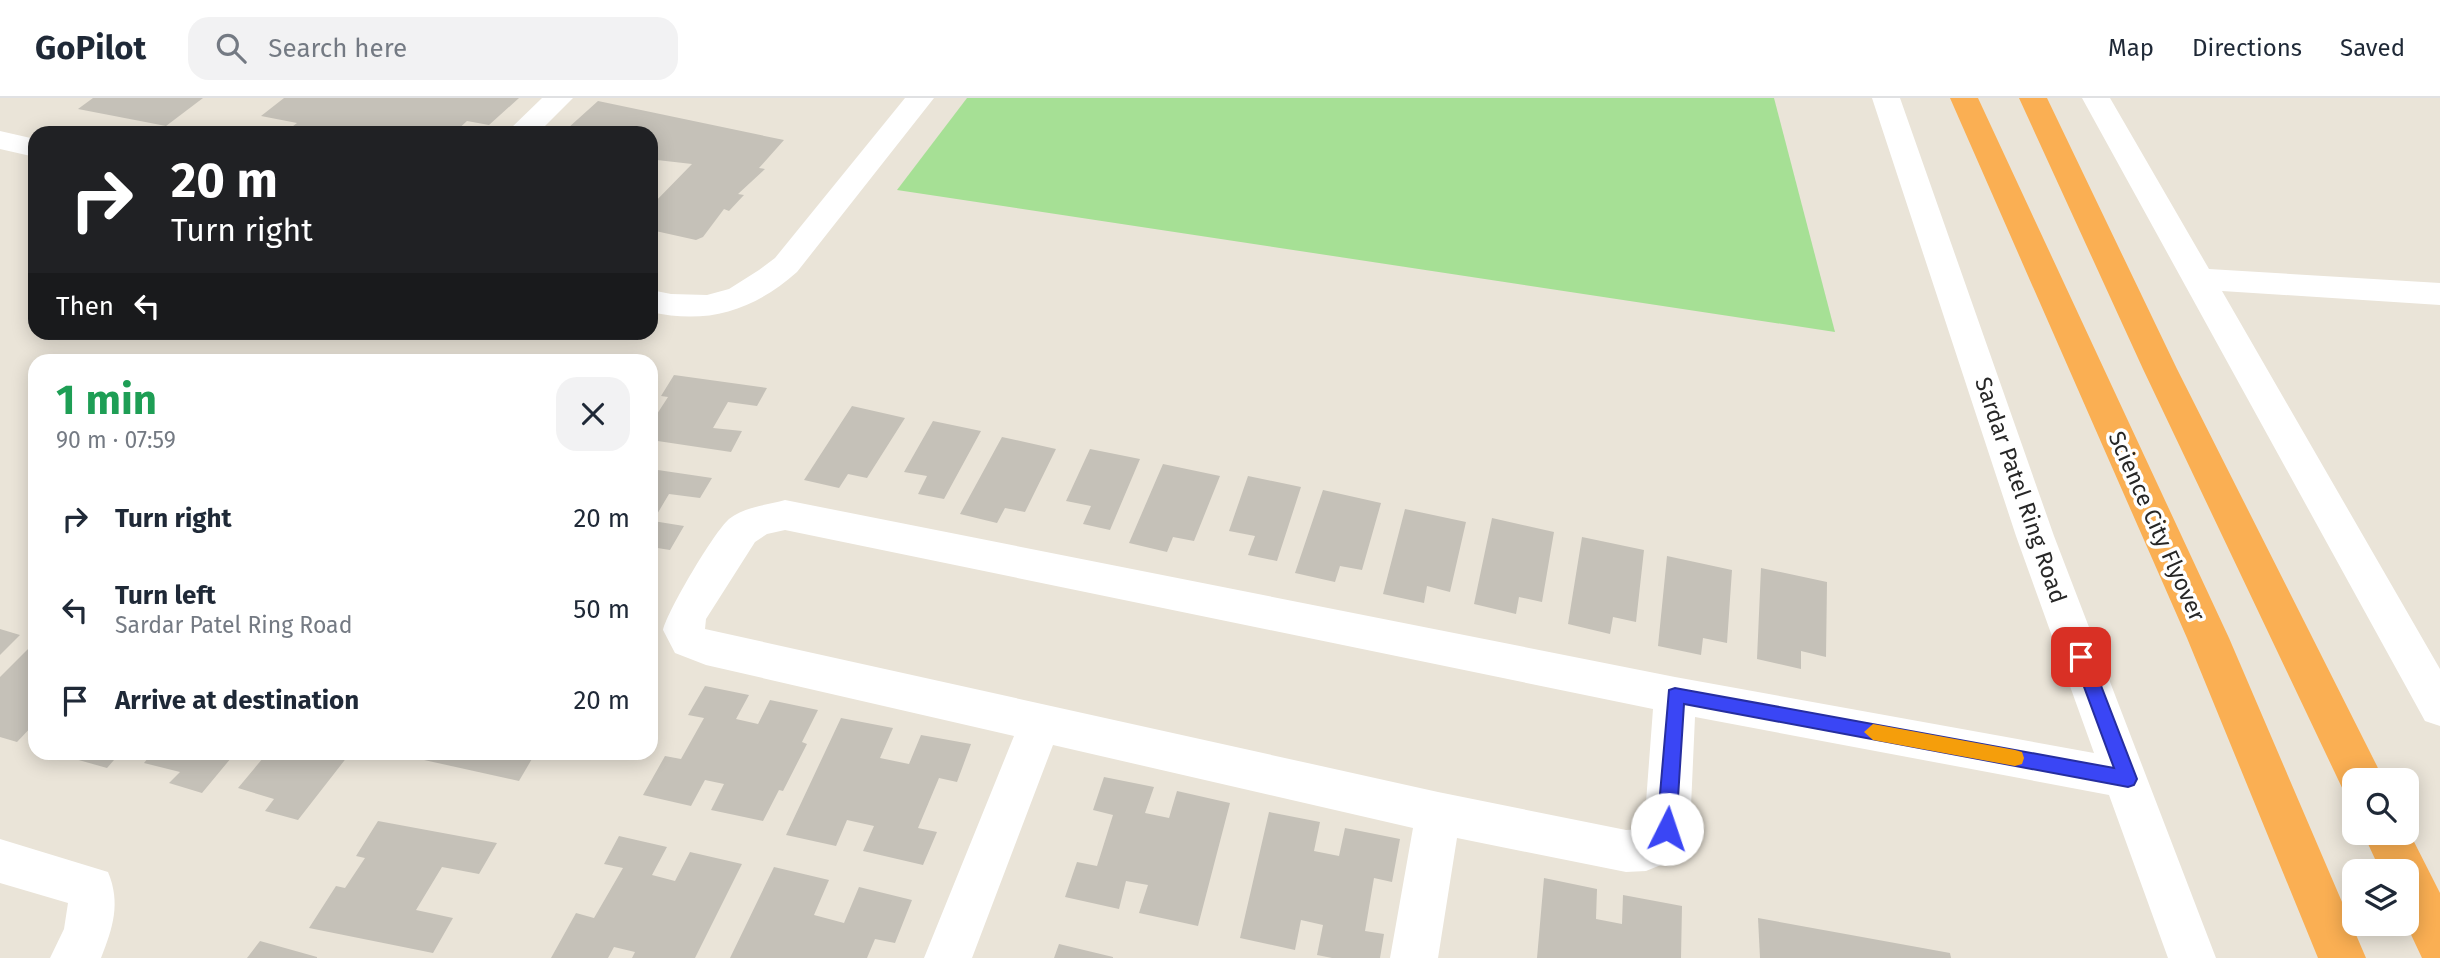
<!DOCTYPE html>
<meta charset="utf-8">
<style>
:root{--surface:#fff;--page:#f2f2f3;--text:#1f2937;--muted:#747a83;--line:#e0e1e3}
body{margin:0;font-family:"Fira Sans",sans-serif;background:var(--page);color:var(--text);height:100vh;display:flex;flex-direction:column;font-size:26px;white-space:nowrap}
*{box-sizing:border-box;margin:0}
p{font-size:23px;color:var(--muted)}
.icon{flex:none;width:38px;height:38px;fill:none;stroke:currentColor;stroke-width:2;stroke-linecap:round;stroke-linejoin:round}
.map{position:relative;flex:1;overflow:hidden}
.details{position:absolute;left:28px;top:256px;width:630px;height:406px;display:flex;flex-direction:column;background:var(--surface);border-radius:21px;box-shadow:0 4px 18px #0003}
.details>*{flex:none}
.guide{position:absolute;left:28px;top:28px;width:630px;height:214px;border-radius:21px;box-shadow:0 4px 18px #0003;background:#202124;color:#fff;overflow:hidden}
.controls{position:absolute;left:2342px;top:670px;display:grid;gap:14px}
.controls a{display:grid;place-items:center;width:77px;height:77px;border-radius:14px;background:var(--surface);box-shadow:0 4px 18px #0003;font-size:35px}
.pin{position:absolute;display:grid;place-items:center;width:60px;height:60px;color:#fff;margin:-30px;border-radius:14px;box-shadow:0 4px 10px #0006}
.me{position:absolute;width:77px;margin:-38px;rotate:4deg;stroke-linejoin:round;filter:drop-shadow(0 0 5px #0008)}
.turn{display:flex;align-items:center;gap:24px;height:147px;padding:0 28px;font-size:32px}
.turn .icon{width:91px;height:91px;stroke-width:2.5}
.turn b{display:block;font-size:49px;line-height:60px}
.then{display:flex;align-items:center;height:66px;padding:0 28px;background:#0003;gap:14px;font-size:26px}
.round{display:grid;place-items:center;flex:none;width:74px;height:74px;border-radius:21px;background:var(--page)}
.summary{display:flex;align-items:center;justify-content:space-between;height:119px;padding:0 28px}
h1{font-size:42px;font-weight:700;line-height:52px;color:#1e9e55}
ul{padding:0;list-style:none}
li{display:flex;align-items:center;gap:21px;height:91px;padding:0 28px}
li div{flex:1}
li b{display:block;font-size:26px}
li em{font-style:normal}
header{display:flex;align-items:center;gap:42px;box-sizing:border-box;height:98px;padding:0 35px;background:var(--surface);border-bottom:2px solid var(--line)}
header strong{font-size:33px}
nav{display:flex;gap:38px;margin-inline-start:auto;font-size:24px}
.search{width:490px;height:63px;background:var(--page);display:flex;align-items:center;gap:18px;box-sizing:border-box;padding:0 24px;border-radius:21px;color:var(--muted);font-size:26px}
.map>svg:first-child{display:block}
.green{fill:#a6e095}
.building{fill:#c5c1b8}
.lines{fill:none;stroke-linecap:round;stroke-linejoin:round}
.minor{fill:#fff;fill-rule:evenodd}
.highway{fill:#faaf53;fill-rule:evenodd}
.route{fill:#3a46f5;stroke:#262e9f;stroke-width:2}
.slow{fill:#f59e0b}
.labels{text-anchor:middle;stroke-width:7;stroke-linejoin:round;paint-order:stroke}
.street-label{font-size:23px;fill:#272727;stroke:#fff}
</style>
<header>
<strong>GoPilot</strong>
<div class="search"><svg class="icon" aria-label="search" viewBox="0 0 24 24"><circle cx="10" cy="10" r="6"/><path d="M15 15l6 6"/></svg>Search here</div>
<nav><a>Map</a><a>Directions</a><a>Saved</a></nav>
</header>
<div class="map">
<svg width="2440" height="860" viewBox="0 0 2440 860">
<rect width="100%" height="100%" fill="#eae4d8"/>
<!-- green -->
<polygon class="green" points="967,0 1774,0 1835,234 897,92"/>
<!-- building -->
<g class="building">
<polygon points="93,0 203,0 166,28 78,11"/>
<polygon points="284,0 519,0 489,27 467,23 454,35 284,35 297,25 261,18"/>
<polygon points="598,3 784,42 759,70 765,71 738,96 744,97 729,113 724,111 703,139 696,142 651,132 651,108 692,66 657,62 651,69 651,35 556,35 562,29 568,30"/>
<polygon points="674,277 767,290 757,308 728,304 713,330 742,333 731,354 651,342 651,316 657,316 668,299 661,298"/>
<polygon points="852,308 905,320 867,380 848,376 839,390 804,382"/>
<polygon points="933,323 981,333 944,401 918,396 927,378 904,374"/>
<polygon points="1002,339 1056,351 1025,414 1005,410 997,425 960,416"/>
<polygon points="1090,351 1140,361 1110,432 1083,426 1091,408 1066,403"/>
<polygon points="1163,366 1220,378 1194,443 1173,439 1167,454 1129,445"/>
<polygon points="651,371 712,380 700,400 669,396 653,423 684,428 670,452 651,449"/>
<polygon points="1248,378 1301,389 1277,463 1248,457 1255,438 1229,433"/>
<polygon points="1323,392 1381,405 1362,472 1340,468 1335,484 1295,475"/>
<polygon points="1405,411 1466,424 1450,494 1427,488 1424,505 1383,496"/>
<polygon points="1492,420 1554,434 1542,504 1519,499 1516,516 1474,506"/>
<polygon points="1582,439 1644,452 1636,524 1613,519 1610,536 1568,526"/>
<polygon points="1667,458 1732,472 1727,545 1703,540 1701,557 1658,548"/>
<polygon points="1761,470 1827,484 1826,559 1801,553 1801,571 1757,561"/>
<polygon points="0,531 20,537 0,557"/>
<polygon points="35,544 35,625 17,644 0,639 0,579"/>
<polygon points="705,588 749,597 736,621 758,626 770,602 818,612 802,644 807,646 783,693 779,692 763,723 711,712 724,686 705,682 691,708 643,697 665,658 681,661 704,620 688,617"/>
<polygon points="841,620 893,630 880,660 909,666 921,637 971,646 957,684 939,680 918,730 937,734 923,767 863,753 874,728 847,722 836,748 786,737"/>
<polygon points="81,654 121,654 107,670 75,661"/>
<polygon points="153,654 236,654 202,695 169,685 180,674 144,665"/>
<polygon points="268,654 351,654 298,722 265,713 274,701 238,690"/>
<polygon points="409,654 536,654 519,683 406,658"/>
<polygon points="1104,679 1154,689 1145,715 1169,720 1177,693 1230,705 1198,828 1139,815 1148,787 1126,783 1119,811 1065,799 1077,764 1097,768 1113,717 1093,712"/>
<polygon points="1269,714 1320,724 1314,753 1339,758 1345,730 1400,741 1392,784 1374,780 1365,833 1384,836 1380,860 1332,860 1317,857 1323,827 1301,822 1295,852 1240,840"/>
<polygon points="378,723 497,745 479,776 442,769 416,812 453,820 433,855 309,830 336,788 345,790 365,760 356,758"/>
<polygon points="619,738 667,749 652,777 675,783 690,754 742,766 695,860 632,860 635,854 614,849 608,860 551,860 576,815 594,820 623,770 604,766"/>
<polygon points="774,769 829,782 814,817 844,825 859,789 912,802 895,845 875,841 867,860 730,860"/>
<polygon points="1544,780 1597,791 1596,821 1622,826 1623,797 1682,808 1681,860 1537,860"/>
<polygon points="1758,820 1950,855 1951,860 1760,860"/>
<polygon points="260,843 317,859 317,860 247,860"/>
<polygon points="1059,846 1113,859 1113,860 1054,860"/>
</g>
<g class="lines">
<!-- minor -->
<g class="minor">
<polygon points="542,0 573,0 538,35 506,35"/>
<path d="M905 0H934L797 174C754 212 708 227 651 214V192L671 196 707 197 729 191 759 172 775 160Z"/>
<path d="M1872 0H1900L2054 438 2216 860H2168L2109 697 1695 619 1690 731 1678 760 1646 773 1626 774 1457 740 1438 860H1390L1413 730 1053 647 972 860H924L1014 638 706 567 675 555 663 532C668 512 714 434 729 421 744 409 767 407 785 402L1675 579 2094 655 2016 438ZM785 432 1653 611 1644 731 1626 732 1438 694 705 531 706 521 755 444 767 436Z"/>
<polygon points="2082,0 2110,0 2209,171 2440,185 2440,207 2222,193 2440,571 2440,628 2425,623"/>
<polygon points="0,33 35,41 35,59 0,51"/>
<path d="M0 741 108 774C121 805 113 830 101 860H50L64 831 68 805 0 785Z"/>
</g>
<!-- highway -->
<g class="highway">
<polygon points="1950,0 1978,0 2229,540 2366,860 2318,860 2187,540"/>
<polygon points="2019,0 2047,0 2177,271 2377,668 2383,682 2354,682 2354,699 2345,696 2143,271"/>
<polygon points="2406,728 2440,795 2440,860 2422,860 2406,826 2406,774 2381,774 2363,735 2406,735"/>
</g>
</g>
<!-- route -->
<polygon class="route" points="2081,552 2090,559 2137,681 2134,687 2128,689 1684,606 1676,731 1674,737 1667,739 1660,737 1657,731 1669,592 1675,590 2114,670 2073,559"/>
<!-- slow -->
<polygon class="slow" points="1873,626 2015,652 2022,654 2024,660 2022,666 2015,668 1873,642 1864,634"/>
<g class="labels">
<!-- street labels -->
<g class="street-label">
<text transform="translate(2021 392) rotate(71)" y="8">Sardar Patel Ring Road</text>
<text transform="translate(2157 428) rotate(66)" y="8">Science City Flyover</text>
</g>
</g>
</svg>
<div class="controls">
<a><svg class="icon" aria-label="search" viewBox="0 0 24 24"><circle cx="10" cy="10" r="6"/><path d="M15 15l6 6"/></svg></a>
<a><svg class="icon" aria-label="layers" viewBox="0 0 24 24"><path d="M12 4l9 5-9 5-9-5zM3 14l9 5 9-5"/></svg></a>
</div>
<div class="pin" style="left:2081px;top:559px;background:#d93025"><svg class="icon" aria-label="arrive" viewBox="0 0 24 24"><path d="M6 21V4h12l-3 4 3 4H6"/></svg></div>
<svg class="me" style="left:1667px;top:731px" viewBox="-20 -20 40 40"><circle r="19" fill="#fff"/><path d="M0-13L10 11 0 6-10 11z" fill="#3a46f5"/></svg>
<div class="guide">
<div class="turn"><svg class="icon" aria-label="right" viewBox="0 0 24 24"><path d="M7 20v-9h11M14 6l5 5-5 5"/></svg><div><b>20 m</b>Turn right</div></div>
<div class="then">Then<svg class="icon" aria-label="left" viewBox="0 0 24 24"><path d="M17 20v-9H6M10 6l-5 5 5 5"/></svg></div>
</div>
<section class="details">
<div class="summary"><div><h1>1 min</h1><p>90 m · 07:59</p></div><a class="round"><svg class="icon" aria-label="close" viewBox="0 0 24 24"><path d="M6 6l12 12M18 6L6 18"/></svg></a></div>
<ul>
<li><svg class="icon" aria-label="right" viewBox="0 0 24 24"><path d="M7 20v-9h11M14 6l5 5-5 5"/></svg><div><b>Turn right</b></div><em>20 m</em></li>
<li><svg class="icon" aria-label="left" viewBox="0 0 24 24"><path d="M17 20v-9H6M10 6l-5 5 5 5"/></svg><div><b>Turn left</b><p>Sardar Patel Ring Road</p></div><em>50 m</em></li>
<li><svg class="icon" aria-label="arrive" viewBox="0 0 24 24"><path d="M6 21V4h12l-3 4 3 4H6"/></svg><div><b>Arrive at destination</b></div><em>20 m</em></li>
</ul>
</section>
</div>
